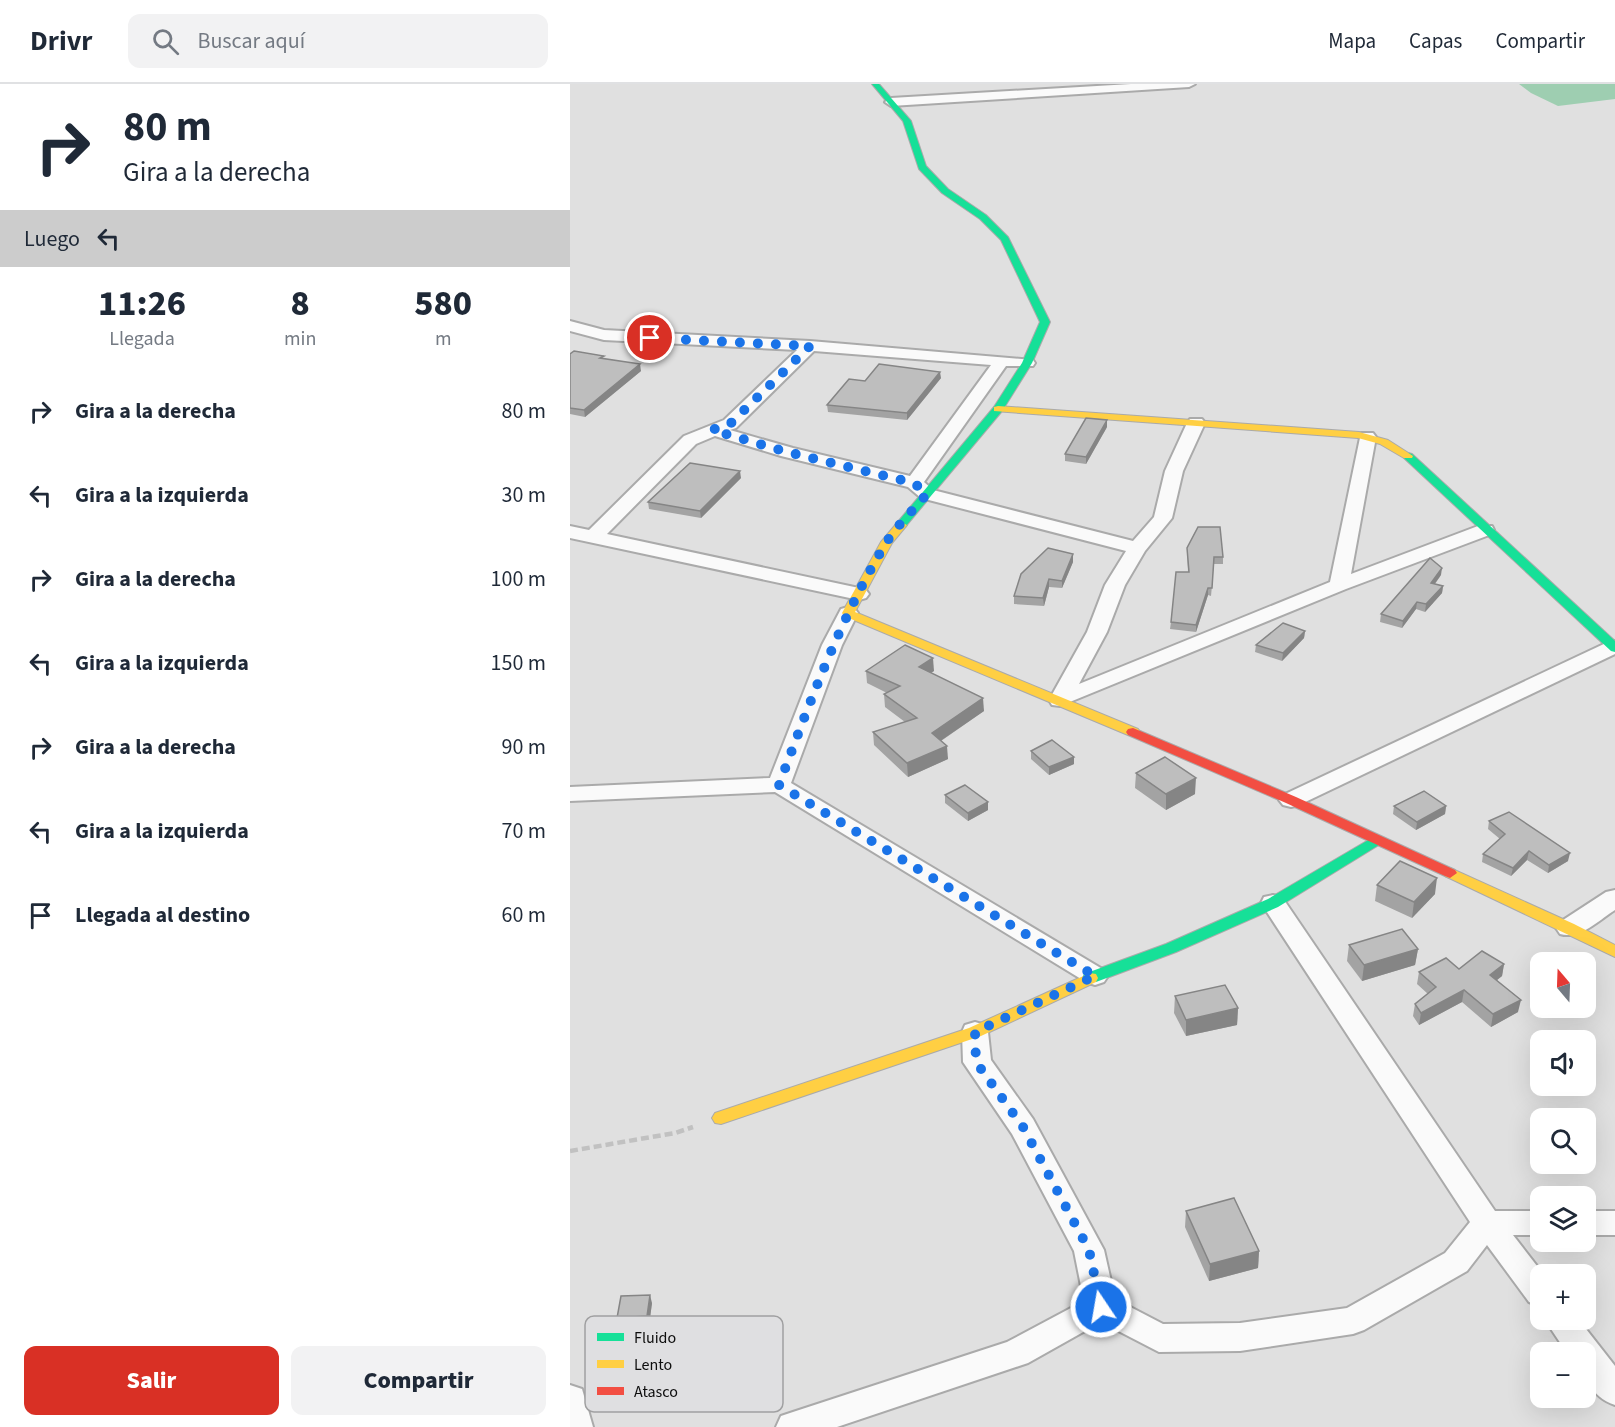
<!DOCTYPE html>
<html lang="es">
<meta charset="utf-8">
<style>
:root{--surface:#fff;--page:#f2f2f3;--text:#1f2937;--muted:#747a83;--line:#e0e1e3;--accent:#d93025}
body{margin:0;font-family:"Source Sans 3",sans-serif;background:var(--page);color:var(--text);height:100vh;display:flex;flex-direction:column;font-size:22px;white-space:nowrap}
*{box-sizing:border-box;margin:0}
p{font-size:20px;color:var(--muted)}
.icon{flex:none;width:33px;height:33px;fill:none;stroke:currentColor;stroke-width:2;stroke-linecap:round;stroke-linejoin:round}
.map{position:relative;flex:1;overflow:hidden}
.sheet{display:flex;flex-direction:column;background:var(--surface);width:570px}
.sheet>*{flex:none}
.guide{background:#fff;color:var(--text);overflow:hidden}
.needle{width:39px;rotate:341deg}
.controls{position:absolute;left:960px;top:868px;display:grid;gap:12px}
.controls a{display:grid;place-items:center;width:66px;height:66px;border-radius:12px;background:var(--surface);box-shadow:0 6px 24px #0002;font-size:30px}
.pin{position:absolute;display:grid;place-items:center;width:51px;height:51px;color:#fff;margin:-26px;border:3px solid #fff;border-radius:50%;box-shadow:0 2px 6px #0007}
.me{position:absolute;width:66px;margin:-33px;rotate:348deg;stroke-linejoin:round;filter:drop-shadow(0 0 4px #0008)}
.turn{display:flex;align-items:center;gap:21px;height:126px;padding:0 24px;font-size:27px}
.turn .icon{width:78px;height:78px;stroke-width:2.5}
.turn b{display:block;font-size:42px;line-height:51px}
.then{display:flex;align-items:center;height:57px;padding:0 24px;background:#0003;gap:12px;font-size:22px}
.eta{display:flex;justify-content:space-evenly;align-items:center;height:102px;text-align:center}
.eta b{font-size:36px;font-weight:800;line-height:42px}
.action{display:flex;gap:12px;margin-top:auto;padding:12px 24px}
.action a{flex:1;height:69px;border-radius:12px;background:var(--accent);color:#fff;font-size:24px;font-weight:800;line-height:69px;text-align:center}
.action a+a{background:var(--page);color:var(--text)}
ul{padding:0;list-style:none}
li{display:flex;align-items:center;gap:18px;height:84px;padding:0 24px}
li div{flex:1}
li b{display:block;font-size:22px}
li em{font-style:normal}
header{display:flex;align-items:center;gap:36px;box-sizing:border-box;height:84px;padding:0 30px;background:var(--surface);border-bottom:2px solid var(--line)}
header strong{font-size:28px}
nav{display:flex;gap:33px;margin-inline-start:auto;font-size:21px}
.search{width:420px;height:54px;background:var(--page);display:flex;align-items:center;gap:15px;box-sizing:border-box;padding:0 21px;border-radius:12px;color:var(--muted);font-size:22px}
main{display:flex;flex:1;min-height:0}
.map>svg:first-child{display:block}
.forest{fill:#9eceb1}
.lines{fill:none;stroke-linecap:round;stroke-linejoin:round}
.street-casing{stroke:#aaa;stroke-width:4}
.fast-casing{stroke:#aaa;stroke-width:2}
.slow-casing{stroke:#aaa;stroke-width:2}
.jam-casing{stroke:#aaa;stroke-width:2}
.path{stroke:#c1c1c1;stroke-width:4.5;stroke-dasharray:8 4;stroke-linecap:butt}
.street{fill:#fafafa;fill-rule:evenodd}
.fast{fill:#16e098;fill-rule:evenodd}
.slow{fill:#ffcf43;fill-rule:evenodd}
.jam{fill:#f24e42;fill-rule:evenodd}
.wall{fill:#a3a3a3}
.shaded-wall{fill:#858585}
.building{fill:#bebebe;stroke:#858585;stroke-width:1.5}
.route{stroke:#1a73e8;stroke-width:10;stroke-dasharray:0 18}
.key{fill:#dfdfe1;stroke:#a0a0a1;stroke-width:1.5}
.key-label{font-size:16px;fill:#0d0d0d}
</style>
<header>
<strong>Drivr</strong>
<div class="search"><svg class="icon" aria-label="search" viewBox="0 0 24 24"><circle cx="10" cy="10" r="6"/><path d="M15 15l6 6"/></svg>Buscar aquí</div>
<nav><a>Mapa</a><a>Capas</a><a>Compartir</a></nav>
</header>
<main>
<section class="sheet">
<div class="guide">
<div class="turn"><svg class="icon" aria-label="right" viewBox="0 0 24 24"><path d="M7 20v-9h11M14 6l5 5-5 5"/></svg><div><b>80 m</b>Gira a la derecha</div></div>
<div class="then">Luego<svg class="icon" aria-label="left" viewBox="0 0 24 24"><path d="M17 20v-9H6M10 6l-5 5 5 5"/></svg></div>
</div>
<div class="eta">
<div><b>11:26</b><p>Llegada</p></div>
<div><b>8</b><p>min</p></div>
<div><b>580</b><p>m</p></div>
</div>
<ul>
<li><svg class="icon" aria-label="right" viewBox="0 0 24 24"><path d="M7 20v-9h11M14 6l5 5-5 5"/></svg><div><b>Gira a la derecha</b></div><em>80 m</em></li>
<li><svg class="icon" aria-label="left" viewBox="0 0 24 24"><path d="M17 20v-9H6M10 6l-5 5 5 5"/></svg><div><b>Gira a la izquierda</b></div><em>30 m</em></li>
<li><svg class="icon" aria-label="right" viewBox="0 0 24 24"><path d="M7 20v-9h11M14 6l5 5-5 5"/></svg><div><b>Gira a la derecha</b></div><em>100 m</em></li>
<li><svg class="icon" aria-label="left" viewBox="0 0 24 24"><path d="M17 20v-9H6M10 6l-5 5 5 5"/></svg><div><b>Gira a la izquierda</b></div><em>150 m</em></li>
<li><svg class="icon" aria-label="right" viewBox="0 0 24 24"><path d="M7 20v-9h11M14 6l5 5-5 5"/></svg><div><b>Gira a la derecha</b></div><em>90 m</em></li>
<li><svg class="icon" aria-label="left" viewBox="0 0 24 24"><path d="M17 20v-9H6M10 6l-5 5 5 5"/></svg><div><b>Gira a la izquierda</b></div><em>70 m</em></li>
<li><svg class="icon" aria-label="arrive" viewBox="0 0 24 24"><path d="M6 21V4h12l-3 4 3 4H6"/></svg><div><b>Llegada al destino</b></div><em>60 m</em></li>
</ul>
<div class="action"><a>Salir</a><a>Compartir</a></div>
</section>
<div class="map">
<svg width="1045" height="1343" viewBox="0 0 1045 1343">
<rect width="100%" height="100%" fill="#e0e0e0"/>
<!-- forest -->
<polygon class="forest" points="949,0 1045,0 1045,15 988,22 961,9"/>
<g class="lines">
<defs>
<g id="street">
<polygon points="561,0 625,0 619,3 321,22 315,18 321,14"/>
<path d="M0 237 34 246 240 257 463 276 465 279 463 282H436L354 398 363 406 563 457 584 433 595 387 617 339 620 335H632L635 339 613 387 602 434 575 467 555 501 537 548 509 600 760 498 791 349H803L806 353 781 490 908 442H922L924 446 922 450 776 505 490 622 482 621 479 616 517 548 535 501 556 467 351 414 338 403 211 372 145 352 126 360 37 450 289 504 296 506 299 510 296 514 289 516 0 454V442L19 446 114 352 154 336 227 266 34 256 0 247ZM244 267 421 281 340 392 223 364 160 346 166 344Z"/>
<polygon points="278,523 285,525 288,529 272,561 221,699 534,886 538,892 534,898 525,901 516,898 205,708 0,717 0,703 200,694 252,561 271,525"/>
<polygon points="1045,557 1045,570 729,721 721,723 713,721 709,716 713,711 1036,559"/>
<path d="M1045 806V826C1029 836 1010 856 990 850L986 844 990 838 1036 808Z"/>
<polygon points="703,811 712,813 925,1127 970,1127 970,1151 943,1151 974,1191 970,1191 970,1222 959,1218 917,1161 897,1187 794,1246 783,1250 670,1267 589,1268 531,1238 458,1279 267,1343 206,1343 211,1332 223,1328 437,1258 514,1217 504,1167 442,1050 393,978 392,948 395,941 405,938 415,941 418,948 421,976 463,1035 534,1166 545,1215 593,1240 670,1239 777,1224 875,1169 900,1138 691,819 694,813"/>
<rect x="1016" y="1127" width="29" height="24"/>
<path d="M975 1236H1009L1045 1282V1321C1019 1312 1016 1294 1016 1269H997Z"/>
<polygon points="0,1301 12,1305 23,1343 0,1343"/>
</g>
<g id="fast">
<polygon points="302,0 309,0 341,37 356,82 378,105 416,131 438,153 480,238 462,279 432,327 335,443 331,444 325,441 327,439 424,323 452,279 470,238 431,156 410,135 372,109 349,85 333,37"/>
<polygon points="838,369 842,370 1045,557 1045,568 1041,567 834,374 834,370"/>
<polygon points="807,751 814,756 812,759 708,823 606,868 526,898 514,898 512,894 514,890 596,860 698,815"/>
</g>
<g id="slow">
<polygon points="428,322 789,348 818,356 843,372 842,374 834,374 810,360 788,354 424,327 424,323"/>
<polygon points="331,438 337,441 322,459 285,528 568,645 570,648 568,651 558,651 274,532 272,529 311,458 327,439"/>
<polygon points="880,784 1004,840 1045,861 1045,873 875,792 873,789"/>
<polygon points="520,889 526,890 528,894 526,898 411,952 151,1040 145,1039 142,1034 145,1029 399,944"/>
</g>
<polygon id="jam" points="563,644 726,713 885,786 887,789 880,794 875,792 716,719 558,651 556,648 558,645"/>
</defs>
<!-- street casing -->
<use href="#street" class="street-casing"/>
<!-- fast casing -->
<use href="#fast" class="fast-casing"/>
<!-- slow casing -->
<use href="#slow" class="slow-casing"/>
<!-- jam casing -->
<use href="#jam" class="jam-casing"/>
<!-- path -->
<polyline class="path" points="0,1067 105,1049 123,1043"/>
<!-- street -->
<use href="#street" class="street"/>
<!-- fast -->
<use href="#fast" class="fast"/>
<!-- slow -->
<use href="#slow" class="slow"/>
<!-- jam -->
<use href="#jam" class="jam"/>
</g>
<!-- wall -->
<g class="wall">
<polygon points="0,270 34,275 71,287 15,333 0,330"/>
<polygon points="371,294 337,336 258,328 257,321 295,297"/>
<polygon points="537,343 516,380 495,377 495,370"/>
<polygon points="171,394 131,434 79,425 78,418"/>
<polygon points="617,464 653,473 653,480 644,480 641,512 638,511 626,548 600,545 601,538 618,488"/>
<polygon points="503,470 503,478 492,504 479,503 474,522 444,520 444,512"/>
<polygon points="871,491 865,500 873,502 872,509 855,528 846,525 832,544 810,538 811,530"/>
<polygon points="735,547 734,554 712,577 685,568 686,561"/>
<polygon points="296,587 364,587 360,589 414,627 371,657 378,675 338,693 304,661 303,648 335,638 315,623 314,610 317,609 297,599"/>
<polygon points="461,667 504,680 479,691 461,675"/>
<polygon points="566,689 625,710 596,726 565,704"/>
<polygon points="375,711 418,726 398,737 375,719"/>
<polygon points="824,722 876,722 875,730 846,746 823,730"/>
<polygon points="919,737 998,777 978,789 957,776 941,792 912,778 913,770 930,755 918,745"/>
<polygon points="807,801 865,810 842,834 805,817"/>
<polygon points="779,861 848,865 845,881 792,897 777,877"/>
<polygon points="934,880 932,892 927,896 948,928 921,943 892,918 849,941 843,932 845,920 858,910 847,900 849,888 889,885"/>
<polygon points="605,912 668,924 667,941 616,952 604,929"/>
<polygon points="967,963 970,967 970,978 966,971"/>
<polygon points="970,1050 970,1064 969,1058"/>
<polygon points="974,1080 1014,1080 1012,1086 976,1087"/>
<polygon points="616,1127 689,1167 688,1184 639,1197 615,1143"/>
<polygon points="82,1219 79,1241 50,1243 47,1234"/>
<polygon points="131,1285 133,1293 134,1318 100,1324 98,1315"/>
</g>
<!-- shaded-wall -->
<g class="shaded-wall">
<polygon points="70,280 71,287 15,333 14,326"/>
<polygon points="370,288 371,294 337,336 337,329"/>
<polygon points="537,336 537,343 516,380 516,373"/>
<polygon points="170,387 171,394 131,434 130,427"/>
<polygon points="503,470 503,478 492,504 492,497"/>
<polygon points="872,484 871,491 860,506 861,499"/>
<polygon points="479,495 479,503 474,522 473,514"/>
<polygon points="873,502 872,509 855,528 856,520"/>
<polygon points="638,504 638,511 626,548 626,541"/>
<polygon points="847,518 846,525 832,544 833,537"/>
<polygon points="735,547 734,554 712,577 713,569"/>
<polygon points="363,574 364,587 350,596 349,583"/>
<polygon points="413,614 414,627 363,662 362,649"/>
<polygon points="377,662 378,675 338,693 337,679"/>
<polygon points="504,673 504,680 479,691 479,683"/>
<polygon points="626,694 625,710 596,726 596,710"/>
<polygon points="418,718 418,726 398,737 398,729"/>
<polygon points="876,722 875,730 846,746 847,738"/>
<polygon points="959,767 957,776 941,792 943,784"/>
<polygon points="1000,769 998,777 978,789 979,781"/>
<polygon points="867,794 865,810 842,834 844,818"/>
<polygon points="848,865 845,881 792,897 794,881"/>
<polygon points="934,880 932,892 918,903 920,891"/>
<polygon points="894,906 892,918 849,941 851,929"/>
<polygon points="951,916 948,928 921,943 923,930"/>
<polygon points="668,924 667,941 616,952 616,936"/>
<polygon points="689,1167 688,1184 639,1197 640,1180"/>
<polygon points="80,1211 82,1219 79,1241 77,1232"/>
<polygon points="131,1285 133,1293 134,1318 132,1309"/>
</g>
<!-- building -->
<g class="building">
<polygon points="4,267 34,272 30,274 70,280 14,326 0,324 0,270"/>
<polygon points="309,280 370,288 337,329 257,321 279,295 295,297"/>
<polygon points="516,334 537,336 516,373 495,370"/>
<polygon points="120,379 170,387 130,427 78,418"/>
<polygon points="628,443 650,443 653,473 644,473 642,504 638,504 626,541 601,538 606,488 619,488 617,464"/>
<polygon points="478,464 503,470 492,497 479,495 473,514 444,512 451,490"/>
<polygon points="860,474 872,484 861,499 873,502 856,520 847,518 833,537 811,530"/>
<polygon points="713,539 735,547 713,569 686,561"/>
<polygon points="335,561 363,574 349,583 413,614 362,649 377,662 337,679 303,648 347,634 314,610 330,602 296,587"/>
<polygon points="482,656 504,673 479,683 461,667"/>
<polygon points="595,673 626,694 596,710 566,689"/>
<polygon points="395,701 418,718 398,729 375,711"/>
<polygon points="854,707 876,722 847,738 824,722"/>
<polygon points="939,728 1000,769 979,781 959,767 943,784 913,770 935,750 919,737"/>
<polygon points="830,777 867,794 844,818 807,801"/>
<polygon points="832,845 848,865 794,881 779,861"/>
<polygon points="912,867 934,880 920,891 951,916 923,930 894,906 851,929 845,920 866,903 849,888 876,874 889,885"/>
<polygon points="655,901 668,924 616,936 605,912"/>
<polygon points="664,1114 689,1167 640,1180 616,1127"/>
<polygon points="80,1211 77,1232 47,1234 51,1212"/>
</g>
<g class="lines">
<!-- route -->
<path class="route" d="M80 254 240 262 160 340 142 346 217 368 344 399 357 410C343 426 327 442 316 459 270 535 240 618 209 701L525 892 405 948 406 978 453 1043 519 1166 531 1223"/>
</g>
<!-- legend -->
<rect x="15" y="1232" width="198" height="96" rx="9" class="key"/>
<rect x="27" y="1249" width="27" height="8" fill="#16e098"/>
<rect x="27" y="1276" width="27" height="8" fill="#ffcf43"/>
<rect x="27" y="1303" width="27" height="8" fill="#f24e42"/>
<g class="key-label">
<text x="64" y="1259">Fluido</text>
<text x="64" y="1286">Lento</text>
<text x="64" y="1313">Atasco</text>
</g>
</svg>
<div class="controls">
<a><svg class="needle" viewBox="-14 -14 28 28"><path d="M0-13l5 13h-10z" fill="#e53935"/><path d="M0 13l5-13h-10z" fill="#747a83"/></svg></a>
<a><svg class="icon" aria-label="sound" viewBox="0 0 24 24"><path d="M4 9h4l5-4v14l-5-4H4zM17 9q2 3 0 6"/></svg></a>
<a><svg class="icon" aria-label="search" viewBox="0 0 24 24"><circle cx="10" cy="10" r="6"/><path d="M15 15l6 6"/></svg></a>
<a><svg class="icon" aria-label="layers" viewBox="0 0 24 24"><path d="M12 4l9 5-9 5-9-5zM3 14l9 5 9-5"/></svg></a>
<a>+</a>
<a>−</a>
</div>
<div class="pin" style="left:80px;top:254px;background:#d93025"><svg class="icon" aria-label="arrive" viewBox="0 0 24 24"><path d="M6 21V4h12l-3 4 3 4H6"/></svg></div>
<svg class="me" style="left:531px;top:1223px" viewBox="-20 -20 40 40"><circle r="17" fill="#1a73e8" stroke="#fff" stroke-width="3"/><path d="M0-11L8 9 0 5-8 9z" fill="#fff"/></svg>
</div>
</main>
